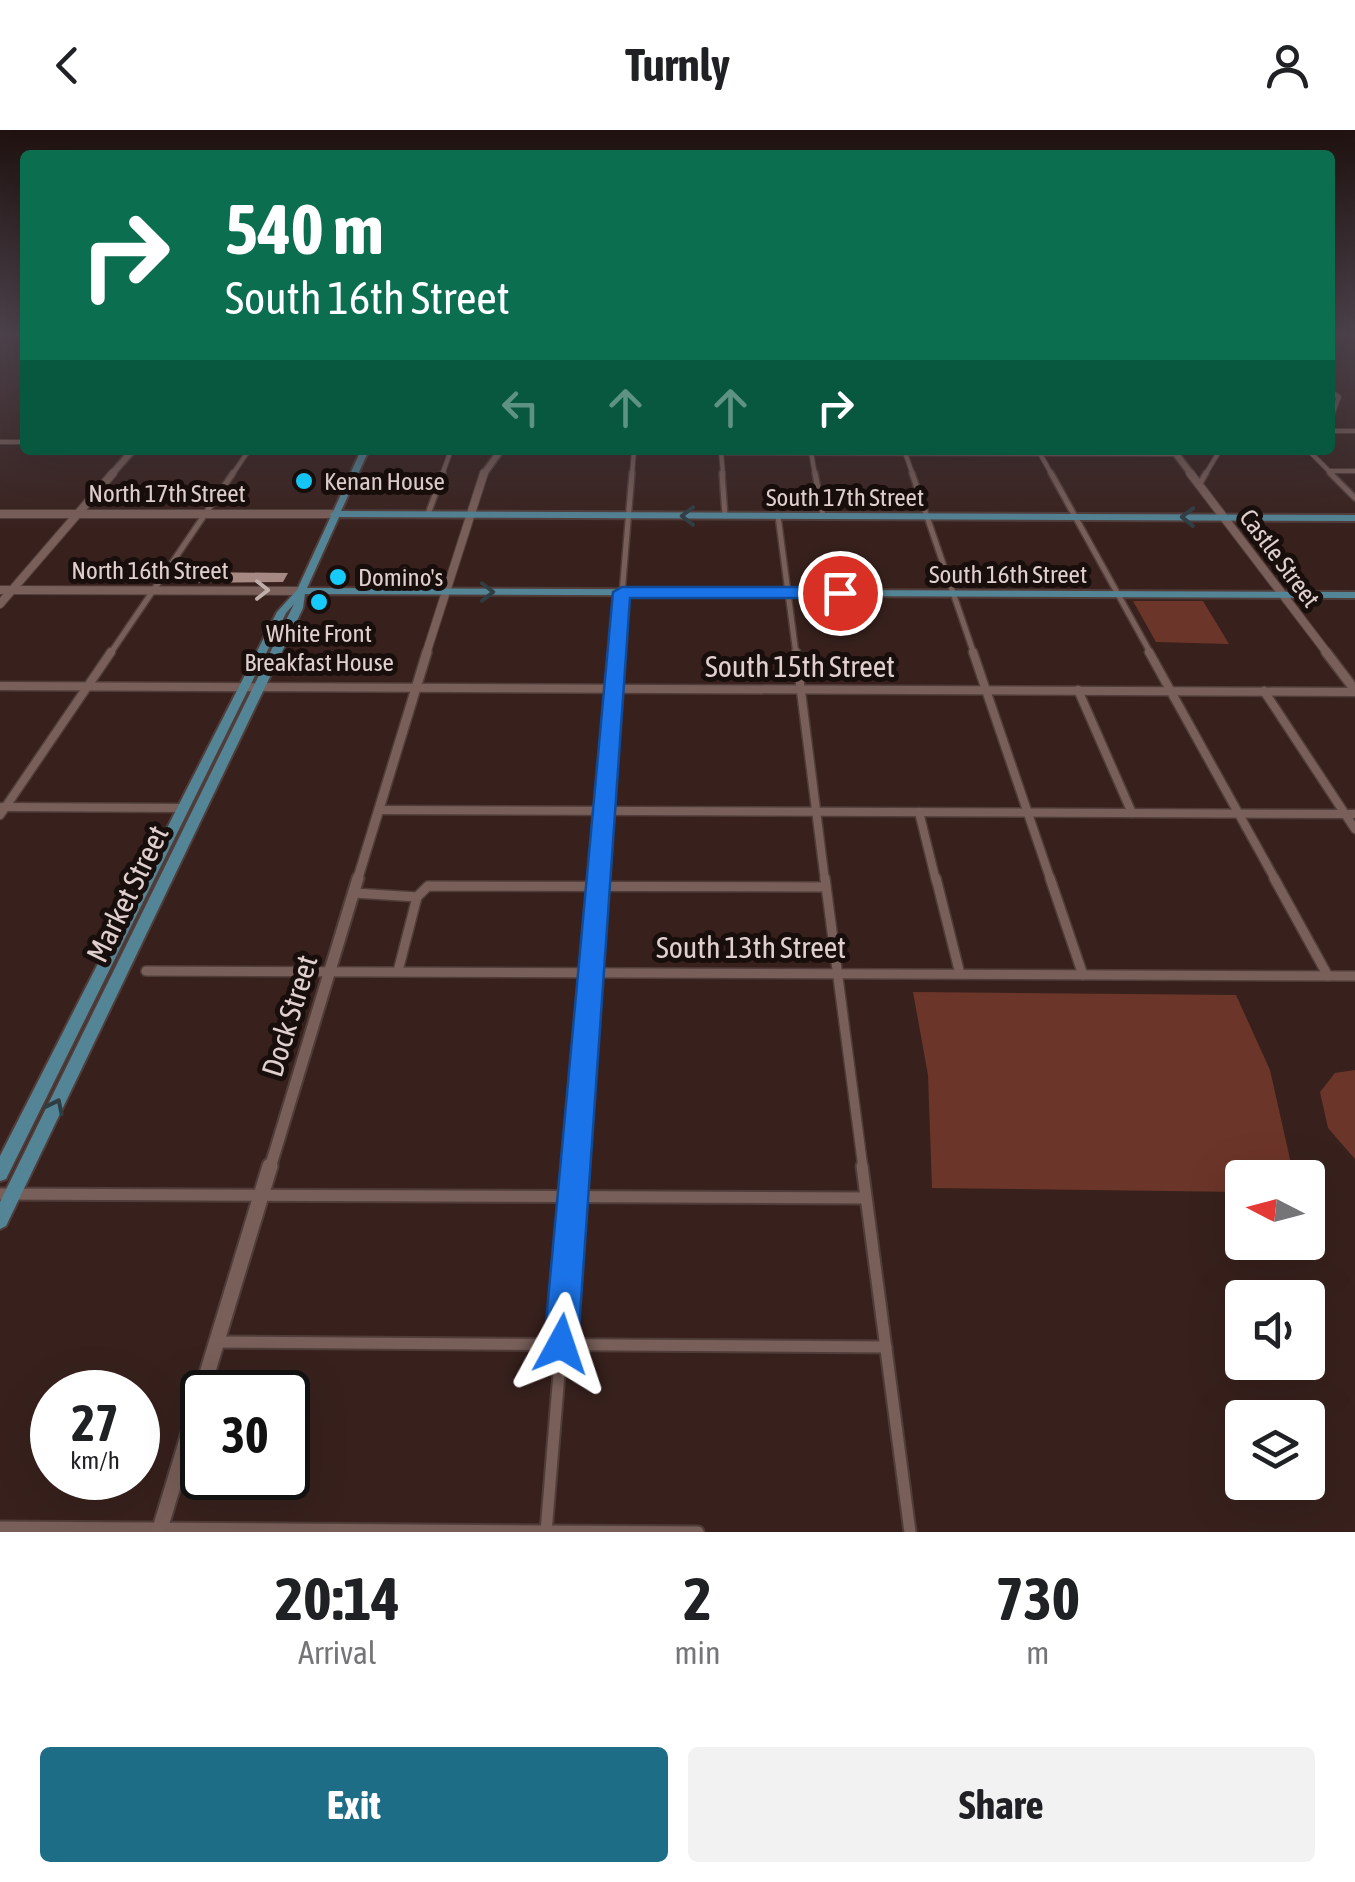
<!DOCTYPE html>
<style>
:root{--surface:#fff;--page:#f2f2f2;--text:#202124;--muted:#757577;--accent:#1c6d85}
body{margin:0;font-family:"Asap Condensed",sans-serif;background:var(--page);color:var(--text);height:100vh;display:flex;flex-direction:column;font-size:38px;white-space:nowrap}
*{box-sizing:border-box;margin:0}
p{font-size:32px;color:var(--muted)}
.icon{flex:none;width:55px;height:55px;fill:none;stroke:currentColor;stroke-width:2;stroke-linecap:round;stroke-linejoin:round}
.map{position:relative;height:1402px;overflow:hidden}
.details{display:flex;flex-direction:column;background:var(--surface);flex:1}
.details>*{flex:none}
.guide{position:absolute;left:20px;top:20px;width:1315px;height:305px;border-radius:10px;box-shadow:0 10px 40px #0002;background:#0b6e4f;color:#fff;overflow:hidden}
.needle{width:65px;rotate:276deg}
.fabs{position:absolute;left:1225px;top:1030px;display:grid;gap:20px}
.fabs a{display:grid;place-items:center;width:100px;height:100px;border-radius:10px;background:var(--surface);box-shadow:0 10px 40px #0002;font-size:50px}
.speed{position:absolute;left:30px;top:1240px;display:flex;gap:20px;font-size:50px;font-weight:700;text-align:center}
.speed>*{display:grid;place-content:center;width:130px;height:130px;border-radius:50%;background:var(--surface);box-shadow:0 10px 40px #0002;line-height:1}
.speed small{font-size:25px;font-weight:400}
.speed .limit{border:5px solid #111;border-radius:15px;background:#fff;color:#111}
.pin{position:absolute;display:grid;place-items:center;width:85px;height:85px;color:#fff;margin:-42px;border:5px solid #fff;border-radius:50%;box-shadow:0 2px 10px #0007}
.me{position:absolute;width:110px;margin:-55px;rotate:5deg;stroke-linejoin:round;filter:drop-shadow(0 0 8px #0008)}
.turn{display:flex;align-items:center;gap:35px;height:210px;padding:0 40px;font-size:45px}
.turn .icon{width:130px;height:130px;stroke-width:2.5}
.turn b{display:block;font-size:70px;line-height:85px}
.lanes{display:flex;align-items:center;height:95px;padding:0 40px;background:#0003;justify-content:center;gap:50px;direction:ltr}
.lanes .off{opacity:.35}
.eta{display:flex;justify-content:space-evenly;align-items:center;height:170px;text-align:center}
.eta b{font-size:60px;font-weight:700;line-height:70px}
.primary-button{display:flex;gap:20px;margin-top:auto;padding:20px 40px}
.primary-button a{flex:1;height:115px;border-radius:10px;background:var(--accent);color:#fff;font-size:40px;font-weight:700;line-height:115px;text-align:center}
.primary-button a+a{background:var(--page);color:var(--text)}
header{display:flex;justify-content:space-between;align-items:center;height:130px;padding:0 40px;background:var(--surface);font-size:45px;font-weight:700}
.map>svg:first-child{display:block}
.green{fill:#6c3529}
.building{fill:#a68983}
.lines{fill:none;stroke-linecap:round;stroke-linejoin:round}
.minor-far4-casing{stroke:#503d3a;stroke-width:6}
.minor-far3-casing{stroke:#503d3a;stroke-width:8}
.minor-far2-casing{stroke:#503d3a;stroke-width:11}
.minor-far1-casing{stroke:#503d3a;stroke-width:12}
.minor-casing{stroke:#503d3a;stroke-width:15}
.tertiary-far4-casing{stroke:#503d3a;stroke-width:9}
.tertiary-far3-casing{stroke:#503d3a;stroke-width:10}
.tertiary-far2-casing{stroke:#503d3a;stroke-width:12}
.tertiary-far1-casing{stroke:#503d3a;stroke-width:15}
.tertiary-casing{stroke:#503d3a;stroke-width:19}
.primary-casing{stroke:#503d3a;stroke-width:4}
.minor-far4{stroke:#795f59;stroke-width:4}
.minor-far3{stroke:#795f59;stroke-width:5}
.minor-far2{stroke:#795f59;stroke-width:8}
.minor-far1{stroke:#795f59;stroke-width:9}
.minor{stroke:#795f59;stroke-width:11}
.tertiary-far4{stroke:#795f59;stroke-width:6}
.tertiary-far3{stroke:#795f59;stroke-width:8}
.tertiary-far2{stroke:#795f59;stroke-width:9}
.tertiary-far1{stroke:#795f59;stroke-width:11}
.tertiary{stroke:#795f59;stroke-width:15}
.primary{fill:#538597;fill-rule:evenodd}
.oneway{stroke:#303e44}
.oneway2{stroke:#c1aeaa}
.route{fill:#1a73e8;stroke:#114b97;stroke-width:2.5}
.poi-dot{fill:#16cafb;stroke:#180e0c;stroke-width:4}
.labels{text-anchor:middle;stroke-width:10;stroke-linejoin:round;paint-order:stroke}
.far-poi-label{font-size:25px;fill:#e0d0cd;stroke:#180e0c;text-anchor:start}
.far-street-label{font-size:25px;fill:#e0d0cd;stroke:#180e0c}
.street-label{font-size:30px;fill:#e0d0cd;stroke:#180e0c}
</style>
<header><svg class="icon" aria-label="back" viewBox="0 0 24 24"><path d="M15 5l-7 7 7 7"/></svg>Turnly<svg class="icon" aria-label="person" viewBox="0 0 24 24"><circle cx="12" cy="8" r="4"/><path d="M4 21q1-7 8-7t8 7"/></svg></header>
<div class="map">
<svg width="1355" height="1402" viewBox="0 0 1355 1402">
<rect width="100%" height="100%" fill="#38211d"/>
<!-- green -->
<g class="green">
<polygon points="1133,471 1203,471 1229,514 1156,512"/>
<polygon points="913,862 1236,865 1270,940 1294,1047 1242,1048 1242,1062 932,1058 928,945"/>
<polygon points="1355,940 1355,1029 1328,998 1320,962 1335,943"/>
</g>
<!-- building -->
<polygon class="building" points="200,442 288,443 283,452 193,453"/>
<g class="lines">
<defs>
<g id="minor-far4">
<polyline points="1330,261 1339,267 1330,290"/>
<polyline points="1330,301 1355,301"/>
<polyline points="0,312 25,312"/>
<polyline points="904,320 913,345"/>
<polyline points="1038,320 1052,345"/>
<polyline points="1308,320 1333,345"/>
<polyline points="721,321 723,345"/>
<polyline points="811,322 815,345"/>
<polyline points="721,323 1176,324"/>
<polyline points="1329,341 1355,341"/>
<polyline points="232,345 249,320"/>
<polyline points="442,345 451,320"/>
<polyline points="632,345 634,320"/>
<polyline points="1205,345 1220,320"/>
</g>
<g id="minor-far3">
<polyline points="722,343 725,386"/>
<polyline points="815,343 823,386"/>
<polyline points="912,343 974,524"/>
<polyline points="1051,343 1151,524"/>
<polyline points="1330,343 1355,368"/>
<polyline points="1199,355 1206,343"/>
<polyline points="428,384 443,343"/>
<polyline points="778,386 796,524"/>
<polyline points="110,524 233,343"/>
<polyline points="617,524 632,343"/>
</g>
<g id="minor-far2">
<polyline points="796,522 825,751"/>
<polyline points="973,522 1051,751"/>
<polyline points="1149,522 1276,751"/>
<polyline points="0,556 1355,562"/>
<polyline points="1078,560 1132,683"/>
<polyline points="1264,561 1355,699"/>
<polyline points="2,677 183,678"/>
<polyline points="379,680 1355,684"/>
<polyline points="919,682 936,751"/>
<polyline points="0,685 111,522"/>
<polyline points="599,751 618,522"/>
</g>
<g id="minor-far1">
<polyline points="825,748 863,1038"/>
<polyline points="936,748 960,844"/>
<polyline points="1050,748 1083,845"/>
<polyline points="1274,748 1328,846"/>
<polyline points="354,763 417,767"/>
<polyline points="146,841 1355,846"/>
<polyline points="398,841 417,767 428,756 826,757"/>
<polyline points="576,1038 599,748"/>
</g>
<g id="minor">
<polyline points="862,1036 910,1402"/>
<polyline points="0,1064 866,1068"/>
<polyline points="216,1212 886,1217"/>
<polyline points="0,1397 698,1402"/>
<polyline points="546,1402 576,1036"/>
</g>
<g id="tertiary-far4">
<polyline points="1173,320 1192,345"/>
<polyline points="111,345 133,320"/>
<polyline points="483,345 501,320"/>
</g>
<g id="tertiary-far3">
<polyline points="1190,343 1328,524"/>
<polyline points="0,384 334,384"/>
<polyline points="0,460 301,461"/>
<polyline points="0,474 113,343"/>
<polyline points="426,524 484,343"/>
</g>
<g id="tertiary-far2">
<polyline points="1326,522 1355,560"/>
<polyline points="357,751 427,522"/>
</g>
<polyline id="tertiary-far1" points="270,1038 358,748"/>
<polyline id="tertiary" points="159,1402 270,1036"/>
<polygon id="primary" points="361,320 369,320 341,381 1355,385 1355,391 339,387 307,458 1355,462 1355,468 305,464 303,478 6,1096 0,1099 0,1072 294,474 286,483 6,1049 0,1051 0,1026 277,482 297,460 331,386 330,384 333,382"/>
</defs>
<!-- minor-far4 casing -->
<use href="#minor-far4" class="minor-far4-casing"/>
<!-- minor-far3 casing -->
<use href="#minor-far3" class="minor-far3-casing"/>
<!-- minor-far2 casing -->
<use href="#minor-far2" class="minor-far2-casing"/>
<!-- minor-far1 casing -->
<use href="#minor-far1" class="minor-far1-casing"/>
<!-- minor casing -->
<use href="#minor" class="minor-casing"/>
<!-- tertiary-far4 casing -->
<use href="#tertiary-far4" class="tertiary-far4-casing"/>
<!-- tertiary-far3 casing -->
<use href="#tertiary-far3" class="tertiary-far3-casing"/>
<!-- tertiary-far2 casing -->
<use href="#tertiary-far2" class="tertiary-far2-casing"/>
<!-- tertiary-far1 casing -->
<use href="#tertiary-far1" class="tertiary-far1-casing"/>
<!-- tertiary casing -->
<use href="#tertiary" class="tertiary-casing"/>
<!-- primary casing -->
<use href="#primary" class="primary-casing"/>
<!-- minor-far4 -->
<use href="#minor-far4" class="minor-far4"/>
<!-- minor-far3 -->
<use href="#minor-far3" class="minor-far3"/>
<!-- minor-far2 -->
<use href="#minor-far2" class="minor-far2"/>
<!-- minor-far1 -->
<use href="#minor-far1" class="minor-far1"/>
<!-- minor -->
<use href="#minor" class="minor"/>
<!-- tertiary-far4 -->
<use href="#tertiary-far4" class="tertiary-far4"/>
<!-- tertiary-far3 -->
<use href="#tertiary-far3" class="tertiary-far3"/>
<!-- tertiary-far2 -->
<use href="#tertiary-far2" class="tertiary-far2"/>
<!-- tertiary-far1 -->
<use href="#tertiary-far1" class="tertiary-far1"/>
<!-- tertiary -->
<use href="#tertiary" class="tertiary"/>
<!-- primary -->
<use href="#primary" class="primary"/>
</g>
<!-- one-way arrows -->
<defs><path id="oneway-chevron" d="M-2-3.5L2.5 0L-2 3.5" fill="none" stroke-width="1.6" stroke-linecap="round" stroke-linejoin="round" transform="scale(2.5)"/></defs>
<g class="oneway">
<use href="#oneway-chevron" transform="translate(688 386) rotate(-180)"/>
<use href="#oneway-chevron" transform="translate(1188 387) rotate(-179)"/>
<use href="#oneway-chevron" transform="translate(487 462)"/>
<use href="#oneway-chevron" transform="translate(56 976) rotate(-64)"/>
</g>
<use class="oneway2" href="#oneway-chevron" transform="translate(262 460)"/>
<!-- sky -->
<linearGradient id="sky" x2="0" y2="1"><stop stop-color="#1f1210"/><stop offset="0.51" stop-color="#4d434c"/><stop offset="1" stop-color="#4d434c" stop-opacity="0"/></linearGradient>
<rect width="1355" height="400" fill="url(#sky)"/>
<!-- route -->
<polygon class="route" points="622,457 840,457 849,463 840,468 630,468 578,1214 573,1226 561,1231 549,1226 544,1214 613,462"/>
<!-- markers -->
<g class="poi-dot">
<circle cx="304" cy="351" r="10"/>
<circle cx="338" cy="447" r="10"/>
<circle cx="319" cy="472" r="10"/>
</g>
<g class="labels">
<!-- far-poi labels -->
<g class="far-poi-label">
<text x="324" y="360">Kenan House</text>
<text x="358" y="456">Domino's</text>
<text x="319" y="512" text-anchor="middle">White Front<tspan x="319" dy="29">Breakfast House</tspan></text>
</g>
<!-- far-street labels -->
<g class="far-street-label">
<text x="167" y="372">North 17th Street</text>
<text x="845" y="376">South 17th Street</text>
<text transform="translate(1280 428) rotate(53)" y="9">Castle Street</text>
<text x="150" y="449">North 16th Street</text>
<text x="1008" y="453">South 16th Street</text>
</g>
<!-- street labels -->
<g class="street-label">
<text x="800" y="547">South 15th Street</text>
<text transform="translate(128 764) rotate(-64)" y="10">Market Street</text>
<text x="751" y="828">South 13th Street</text>
<text transform="translate(290 886) rotate(-73)" y="10">Dock Street</text>
</g>
</g>
</svg>
<div class="fabs">
<a><svg class="needle" viewBox="-14 -14 28 28"><path d="M0-13l5 13h-10z" fill="#e53935"/><path d="M0 13l5-13h-10z" fill="#757577"/></svg></a>
<a><svg class="icon" aria-label="sound" viewBox="0 0 24 24"><path d="M4 9h4l5-4v14l-5-4H4zM17 9q2 3 0 6"/></svg></a>
<a><svg class="icon" aria-label="layers" viewBox="0 0 24 24"><path d="M12 4l9 5-9 5-9-5zM3 14l9 5 9-5"/></svg></a>
</div>
<div class="speed"><div>27<small>km/h</small></div><div class="limit">30</div></div>
<div class="pin" style="left:840px;top:463px;background:#d93025"><svg class="icon" aria-label="arrive" viewBox="0 0 24 24"><path d="M6 21V4h12l-3 4 3 4H6"/></svg></div>
<svg class="me" style="left:561px;top:1214px" viewBox="-20 -20 40 40"><path d="M0-17L14 15 0 8-14 15z" fill="#1a73e8" stroke="#fff" stroke-width="4"/></svg>
<div class="guide">
<div class="turn"><svg class="icon" aria-label="right" viewBox="0 0 24 24"><path d="M7 20v-9h11M14 6l5 5-5 5"/></svg><div><b>540 m</b>South 16th Street</div></div>
<div class="lanes"><svg class="icon off" aria-label="left" viewBox="0 0 24 24"><path d="M17 20v-9H6M10 6l-5 5 5 5"/></svg><svg class="icon off" aria-label="ahead" viewBox="0 0 24 24"><path d="M12 20V5M6 11l6-6 6 6"/></svg><svg class="icon off" aria-label="ahead" viewBox="0 0 24 24"><path d="M12 20V5M6 11l6-6 6 6"/></svg><svg class="icon" aria-label="right" viewBox="0 0 24 24"><path d="M7 20v-9h11M14 6l5 5-5 5"/></svg></div>
</div>
</div>
<section class="details">
<div class="eta">
<div><b>20:14</b><p>Arrival</p></div>
<div><b>2</b><p>min</p></div>
<div><b>730</b><p>m</p></div>
</div>
<div class="primary-button"><a>Exit</a><a>Share</a></div>
</section>
